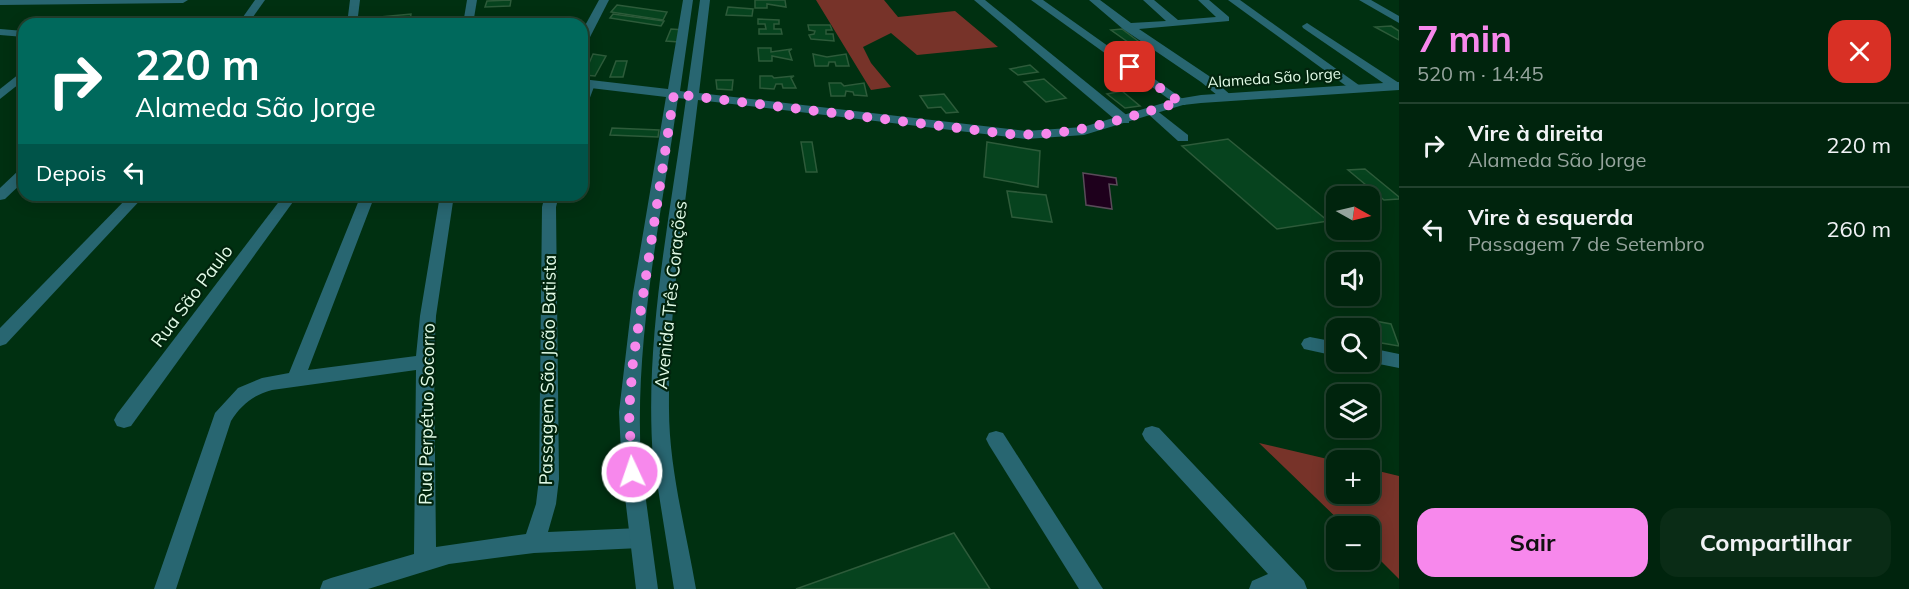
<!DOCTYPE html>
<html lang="pt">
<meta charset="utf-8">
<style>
:root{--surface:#00240d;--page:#0a2c16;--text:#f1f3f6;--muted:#95a49d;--line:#22412e;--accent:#f788ec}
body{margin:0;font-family:Mulish,sans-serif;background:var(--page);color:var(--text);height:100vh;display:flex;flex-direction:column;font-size:22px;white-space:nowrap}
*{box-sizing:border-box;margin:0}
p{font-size:20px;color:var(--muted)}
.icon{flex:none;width:33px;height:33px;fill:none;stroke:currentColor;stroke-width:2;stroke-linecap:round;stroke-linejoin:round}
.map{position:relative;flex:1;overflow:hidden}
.details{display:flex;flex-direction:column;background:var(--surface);width:510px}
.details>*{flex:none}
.banner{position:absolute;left:18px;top:18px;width:570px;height:183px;border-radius:18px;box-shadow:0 3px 15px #0003,0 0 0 2px var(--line);background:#00695c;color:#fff;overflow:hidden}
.needle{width:39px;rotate:98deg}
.buttons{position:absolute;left:1326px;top:186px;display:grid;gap:12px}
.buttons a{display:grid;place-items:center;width:54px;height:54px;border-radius:12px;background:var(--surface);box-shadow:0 3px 15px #0003,0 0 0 2px var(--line);font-size:30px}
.pin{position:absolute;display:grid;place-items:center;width:51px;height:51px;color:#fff;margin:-26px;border-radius:12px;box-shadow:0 3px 9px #0006}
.me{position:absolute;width:66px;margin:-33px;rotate:357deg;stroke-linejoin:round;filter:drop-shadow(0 0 4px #0008)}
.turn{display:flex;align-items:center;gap:21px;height:126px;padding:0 18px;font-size:27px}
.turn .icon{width:78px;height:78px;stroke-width:2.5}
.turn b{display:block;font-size:42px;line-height:51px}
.then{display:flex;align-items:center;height:57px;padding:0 18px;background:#0003;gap:12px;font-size:22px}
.round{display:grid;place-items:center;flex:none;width:63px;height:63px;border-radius:18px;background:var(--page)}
.overview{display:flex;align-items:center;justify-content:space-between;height:102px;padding:0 18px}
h1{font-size:36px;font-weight:700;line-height:45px;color:var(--accent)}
.action{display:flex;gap:12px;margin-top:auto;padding:12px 18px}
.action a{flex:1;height:69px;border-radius:18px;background:var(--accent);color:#111;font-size:24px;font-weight:700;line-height:69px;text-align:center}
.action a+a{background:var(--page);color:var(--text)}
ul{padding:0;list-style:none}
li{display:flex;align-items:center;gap:18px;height:84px;padding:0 18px;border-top:2px solid var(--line)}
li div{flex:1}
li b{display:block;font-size:22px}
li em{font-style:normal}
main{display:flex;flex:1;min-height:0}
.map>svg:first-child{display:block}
.green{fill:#773329}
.water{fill:#1e001c;stroke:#594b59;stroke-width:1.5}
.building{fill:#06431e;stroke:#2d5b3a;stroke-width:1.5}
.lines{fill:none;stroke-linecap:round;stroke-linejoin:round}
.minor{fill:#286671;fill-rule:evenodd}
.tertiary{fill:#286671;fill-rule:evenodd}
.route{stroke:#f788ec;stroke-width:10;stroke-dasharray:0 18}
.labels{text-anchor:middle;stroke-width:4.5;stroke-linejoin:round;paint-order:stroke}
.far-street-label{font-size:15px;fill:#e2fbe7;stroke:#01240d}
.street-label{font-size:18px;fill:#e2fbe7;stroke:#01240d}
</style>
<main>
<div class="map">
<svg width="1399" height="589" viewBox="0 0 1399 589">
<rect width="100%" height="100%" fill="#003011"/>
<!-- green -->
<g class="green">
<polygon points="816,0 884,0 898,17 955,11 998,47 917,55 891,33 863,47 871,63 891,87 871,90"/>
<polygon points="1259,443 1336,461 1336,494 1370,494 1370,469 1399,476 1399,579 1370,550 1370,526 1345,526"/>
</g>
<!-- water -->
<polygon class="water" points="1083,173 1116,178 1117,185 1109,184 1112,209 1086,205"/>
<!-- building -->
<g class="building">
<polygon points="511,0 510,6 485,7 487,1"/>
<polygon points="755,0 785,0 786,7 767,4 767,8 755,8"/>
<polygon points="617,5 667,12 663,20 611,12"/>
<polygon points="728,7 753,9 752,16 726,15"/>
<polygon points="411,14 410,22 367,24 369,18"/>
<polygon points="613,14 664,21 661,26 610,18"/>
<polygon points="758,19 779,20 779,24 774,24 774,29 781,29 782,34 759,34 759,29 766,29 765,24 758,24"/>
<polygon points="808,25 830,25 832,30 826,30 826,34 833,34 834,41 811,39 809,35 814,34 815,31 809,30"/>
<polygon points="1391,26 1399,31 1399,40 1375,27"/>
<polygon points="671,29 684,30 679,42 666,41"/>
<polygon points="1122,29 1150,50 1125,54 1117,47 1132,45 1111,30"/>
<polygon points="758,48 771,48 771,52 792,49 789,51 792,60 772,56 772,61 759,61"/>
<polygon points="593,54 606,56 595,76 584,75"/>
<polygon points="813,54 827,57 846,54 849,66 836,66 835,62 829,62 828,66 815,66"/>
<polygon points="616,61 627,61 623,77 610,77"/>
<polygon points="1030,65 1038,72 1018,75 1010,69"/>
<polygon points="760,76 772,76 774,78 794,76 791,78 796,88 783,88 782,84 776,84 774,89 760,88"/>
<polygon points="1044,79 1066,98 1046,102 1024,82"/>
<polygon points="716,80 733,80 732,90 717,89"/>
<polygon points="829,83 841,83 844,86 864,83 867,96 854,95 853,92 846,91 845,96 831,96"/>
<polygon points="1122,91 1140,106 1125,108 1107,94"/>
<polygon points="944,94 958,112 946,113 941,107 928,108 920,96"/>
<polygon points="612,128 659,130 658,137 610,135"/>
<polygon points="1228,139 1328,221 1277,229 1182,146"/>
<polygon points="801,142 812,142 817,172 806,172"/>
<polygon points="987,142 1040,151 1038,187 984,177"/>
<polygon points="1365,169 1399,197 1399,199 1384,200 1348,170"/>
<polygon points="1007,191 1046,195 1052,222 1012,217"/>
<polygon points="1359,318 1391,324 1399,346 1370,341 1370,328 1364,328"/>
<polygon points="954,533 990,589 796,589"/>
</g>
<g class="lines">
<!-- minor -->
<g class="minor">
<polygon points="0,0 188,0 183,3 0,5"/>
<polygon points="350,0 360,0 357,24 347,24"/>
<polygon points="467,0 477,0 473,24 463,24"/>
<polygon points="599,0 609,0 588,41 582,44 582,31"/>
<polygon points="974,0 985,0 1129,117 1129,123 1119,123"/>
<polygon points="1031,0 1043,0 1187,102 1185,105 1177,105"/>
<polygon points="1089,0 1100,0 1131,23 1166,21 1143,0 1154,0 1178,20 1216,17 1198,0 1209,0 1229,17 1229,21 1139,29 1209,76 1233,97 1227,101 1223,100 1201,82 1123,29"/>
<polygon points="1228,0 1240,0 1363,88 1361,91 1353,91"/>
<polygon points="1307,23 1399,83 1399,89 1392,89 1303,28 1302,26"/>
<polygon points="24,70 24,80 0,99 0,89"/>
<polygon points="589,80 595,84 588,103 582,107 582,87"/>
<polygon points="1151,106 1188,135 1188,141 1178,141 1147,113 1145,110"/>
<polygon points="24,169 24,181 5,199 0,200 0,188 19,170"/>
<polygon points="130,195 145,195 6,344 0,346 0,328"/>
<polygon points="284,195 298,195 131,426 124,428 117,426 114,420 117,414"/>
<path d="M361 195H375L308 370 416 356 420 316 440 195H454L436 316 434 362 436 547 526 534 536 504 539 479 542 207 545 195H559L556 207 559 479 556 504 548 532 640 528 648 531 651 538 648 545 640 548 534 553 449 564 368 589H320L323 581 331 578 414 554 416 370 272 390C253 395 241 405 231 421L176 589H154L215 413 238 388 262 378 289 373Z"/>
<polygon points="1310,337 1336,342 1336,356 1304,349 1301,344 1304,339"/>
<polygon points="1370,348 1399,354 1399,368 1369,362"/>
<polygon points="1152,426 1159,428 1304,581 1307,589 1249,589 1252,581 1268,574 1145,440 1142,434 1145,428"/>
<polygon points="996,431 1003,433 1103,589 1079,589 989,445 986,439 989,433"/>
</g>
<!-- tertiary -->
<g class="tertiary">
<polygon points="255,0 265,0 248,24 238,24"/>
<path d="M683 0H693L680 91 687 92 700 0H710L699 93 1026 131 1083 127 1177 99 1201 95 1399 82V90L1201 103 1183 105 1084 135 1026 139 698 100C686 202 668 306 669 409 669 469 686 530 696 589H674L656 476 643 478 658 589H636L622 472 619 412 633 293 666 97 582 87V79L668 89ZM678 98 686 99C670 217 644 339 653 459L641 461C634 340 661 218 678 98Z"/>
<polygon points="1359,0 1371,0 1399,16 1399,23"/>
<polygon points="0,29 24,31 24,37 0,35"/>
</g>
</g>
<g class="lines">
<!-- route -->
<path class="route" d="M632 472 629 412 633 361 674 94 1008 134C1071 138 1121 119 1180 102L1130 67"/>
</g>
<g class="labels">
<!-- far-street labels -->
<g class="far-street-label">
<text transform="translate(1274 78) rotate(-4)" y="5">Alameda São Jorge</text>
</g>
<!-- street labels -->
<g class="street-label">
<text transform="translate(671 295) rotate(-84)" y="6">Avenida Três Corações</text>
<text transform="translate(192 296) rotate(-53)" y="6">Rua São Paulo</text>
<text transform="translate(548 370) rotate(-89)" y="6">Passagem São João Batista</text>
<text transform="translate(427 414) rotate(-89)" y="6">Rua Perpétuo Socorro</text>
</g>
</g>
</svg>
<div class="buttons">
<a><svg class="needle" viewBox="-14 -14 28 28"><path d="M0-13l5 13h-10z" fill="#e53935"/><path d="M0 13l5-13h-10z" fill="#95a49d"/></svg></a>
<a><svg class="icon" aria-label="sound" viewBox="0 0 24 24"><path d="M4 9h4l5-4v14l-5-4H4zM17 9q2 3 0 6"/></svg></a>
<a><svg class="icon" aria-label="search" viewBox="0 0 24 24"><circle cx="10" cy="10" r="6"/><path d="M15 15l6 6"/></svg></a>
<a><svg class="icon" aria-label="layers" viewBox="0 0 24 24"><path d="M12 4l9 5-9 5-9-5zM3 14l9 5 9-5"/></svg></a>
<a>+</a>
<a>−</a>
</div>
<div class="pin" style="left:1130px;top:67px;background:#d93025"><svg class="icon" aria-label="arrive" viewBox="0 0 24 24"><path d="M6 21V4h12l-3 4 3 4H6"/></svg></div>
<svg class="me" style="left:632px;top:472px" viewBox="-20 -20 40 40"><circle r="17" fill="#f788ec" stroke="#fff" stroke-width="3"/><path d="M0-11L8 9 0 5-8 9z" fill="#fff"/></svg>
<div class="banner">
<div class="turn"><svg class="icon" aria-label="right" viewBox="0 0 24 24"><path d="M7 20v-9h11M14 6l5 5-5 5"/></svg><div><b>220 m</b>Alameda São Jorge</div></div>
<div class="then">Depois<svg class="icon" aria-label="left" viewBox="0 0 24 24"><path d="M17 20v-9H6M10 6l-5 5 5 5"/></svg></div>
</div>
</div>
<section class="details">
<div class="overview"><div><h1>7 min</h1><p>520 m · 14:45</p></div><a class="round" style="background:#d93025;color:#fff"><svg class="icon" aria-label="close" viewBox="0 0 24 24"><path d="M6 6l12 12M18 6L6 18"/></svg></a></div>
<ul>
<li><svg class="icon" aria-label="right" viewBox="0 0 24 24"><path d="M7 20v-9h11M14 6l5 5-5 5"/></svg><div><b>Vire à direita</b><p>Alameda São Jorge</p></div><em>220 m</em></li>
<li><svg class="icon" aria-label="left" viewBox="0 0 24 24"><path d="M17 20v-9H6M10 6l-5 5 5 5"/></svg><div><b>Vire à esquerda</b><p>Passagem 7 de Setembro</p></div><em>260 m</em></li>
</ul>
<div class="action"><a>Sair</a><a>Compartilhar</a></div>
</section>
</main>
